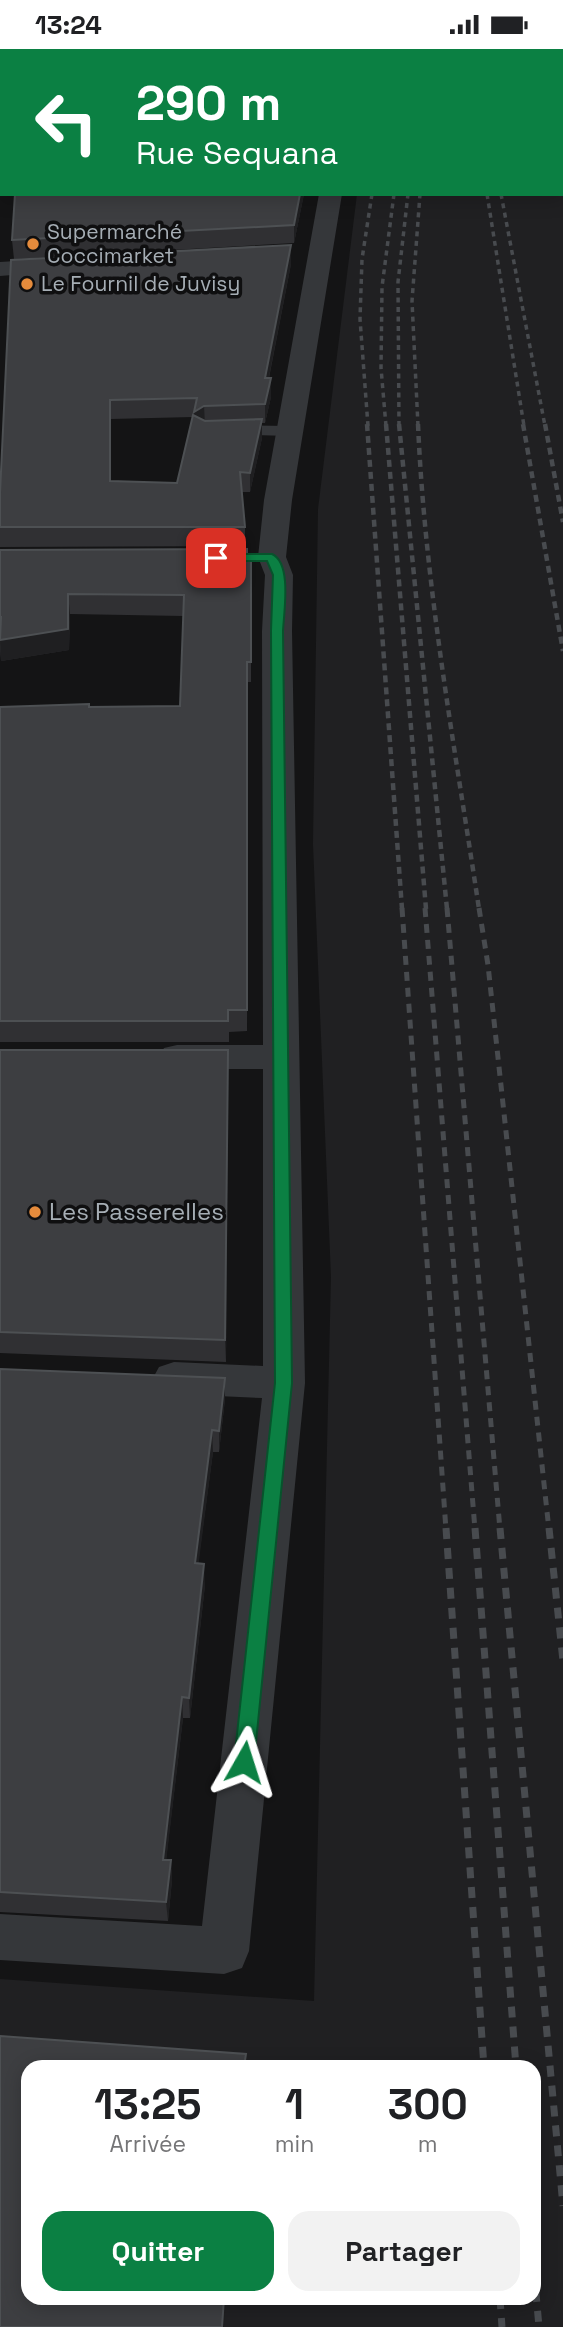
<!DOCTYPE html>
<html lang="fr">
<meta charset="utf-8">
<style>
:root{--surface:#fff;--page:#f2f2f2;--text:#202124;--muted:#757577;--accent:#0b8043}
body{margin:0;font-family:"Space Grotesk",sans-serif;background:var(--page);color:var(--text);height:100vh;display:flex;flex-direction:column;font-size:26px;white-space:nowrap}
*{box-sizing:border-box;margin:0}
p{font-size:23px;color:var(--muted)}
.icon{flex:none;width:38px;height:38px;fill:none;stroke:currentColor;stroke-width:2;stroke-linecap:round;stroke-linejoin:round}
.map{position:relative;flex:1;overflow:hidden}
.drawer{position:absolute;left:21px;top:2011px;width:520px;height:245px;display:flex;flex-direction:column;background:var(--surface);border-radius:21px;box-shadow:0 4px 18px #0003}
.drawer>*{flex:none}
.banner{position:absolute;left:0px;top:0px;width:564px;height:147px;box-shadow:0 4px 18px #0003;background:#0b8043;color:#fff;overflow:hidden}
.pin{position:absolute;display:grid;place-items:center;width:60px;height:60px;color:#fff;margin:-30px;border-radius:14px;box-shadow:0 4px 10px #0006}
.me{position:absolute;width:77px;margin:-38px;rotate:6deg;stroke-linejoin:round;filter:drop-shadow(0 0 5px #0008)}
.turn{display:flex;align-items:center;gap:24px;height:147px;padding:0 21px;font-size:32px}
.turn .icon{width:91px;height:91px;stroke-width:2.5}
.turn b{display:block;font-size:49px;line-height:60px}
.eta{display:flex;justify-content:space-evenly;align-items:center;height:119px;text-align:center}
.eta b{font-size:42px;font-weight:600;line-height:49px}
.primary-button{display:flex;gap:14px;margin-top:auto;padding:14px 21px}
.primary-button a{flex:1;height:80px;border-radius:21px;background:var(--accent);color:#fff;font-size:28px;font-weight:600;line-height:80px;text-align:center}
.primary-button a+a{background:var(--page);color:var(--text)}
.status{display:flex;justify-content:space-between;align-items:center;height:49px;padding:0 35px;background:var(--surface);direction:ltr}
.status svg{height:19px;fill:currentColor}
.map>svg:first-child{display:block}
.built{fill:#202022;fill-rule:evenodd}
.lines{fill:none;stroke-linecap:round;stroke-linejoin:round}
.service{fill:#35373a;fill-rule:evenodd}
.minor{fill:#35373a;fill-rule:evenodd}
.rail-far3{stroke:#484b4f;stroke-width:3.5;stroke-dasharray:5 4.5;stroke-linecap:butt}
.rail-far2{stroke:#484b4f;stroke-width:4.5;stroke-dasharray:7 5;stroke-linecap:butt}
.rail-far1{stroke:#484b4f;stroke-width:5;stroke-dasharray:9 7;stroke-linecap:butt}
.rail{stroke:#484b4f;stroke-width:7;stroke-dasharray:11 9;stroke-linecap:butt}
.wall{fill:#303033;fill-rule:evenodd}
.shaded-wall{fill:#1f1f21}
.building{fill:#3d3e41;stroke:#4d5053;stroke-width:2}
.route{fill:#0b8043;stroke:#07532c;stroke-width:2}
.poi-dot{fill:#e58b3c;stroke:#0f0f10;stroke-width:2.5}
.labels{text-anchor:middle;stroke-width:7;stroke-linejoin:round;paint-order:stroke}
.far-poi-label{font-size:21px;fill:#a6aeb5;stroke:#0f0f10;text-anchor:start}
.poi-label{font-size:24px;fill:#a6aeb5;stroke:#0f0f10;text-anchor:start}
</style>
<div class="status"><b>13:24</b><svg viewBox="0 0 49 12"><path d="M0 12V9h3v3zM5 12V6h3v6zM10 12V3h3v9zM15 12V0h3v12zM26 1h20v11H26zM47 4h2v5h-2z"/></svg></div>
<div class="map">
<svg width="563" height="2278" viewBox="0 0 563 2278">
<rect width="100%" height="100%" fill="#141415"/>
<!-- built -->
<path class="built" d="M375 0H563V2278H0V1930L314 1952 331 1228 313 795 318 460 357 145H562V2ZM28 2018H534V2249H28Z"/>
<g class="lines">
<!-- service -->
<polygon class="service" points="228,376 289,377 298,382 289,387 222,385 219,381"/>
<!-- minor -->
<g class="minor">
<polygon points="10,0 30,0 9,2"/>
<rect x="346" y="0" width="20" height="2"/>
<polygon points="0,24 2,24 0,40"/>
<rect x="0" y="106" width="2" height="14"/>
<polygon points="319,145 342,145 292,451 286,508 293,526 292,582 305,1334 249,1902 242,1919 224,1925 0,1911 0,1865 202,1877 262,1349 174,1345 159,1340 153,1329 159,1318 174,1313 263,1317 263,1020 177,1020 164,1017 159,1008 164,999 177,996 263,996 262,582 265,526 258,508 264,451"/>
<polygon points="64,209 73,211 76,216 73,221 0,227 0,213"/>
</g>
<!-- rail-far3 -->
<g class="rail-far3">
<polyline points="562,86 563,89"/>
<polyline points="487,145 524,377"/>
<polyline points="501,145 545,377"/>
<polyline points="368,377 360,270 362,210 372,145"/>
<polyline points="386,377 381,319 382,238 394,145"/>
<polyline points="399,377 398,233 408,145"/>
<polyline points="418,377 412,252 420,145"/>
</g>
<!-- rail-far2 -->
<g class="rail-far2">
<polyline points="367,375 402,860"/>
<polyline points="386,375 426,860"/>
<polyline points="399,375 447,860"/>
<path d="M418 375C425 538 455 699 479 860"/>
<polyline points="523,375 563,602"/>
<polyline points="545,375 563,473"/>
</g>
<!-- rail-far1 -->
<g class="rail-far1">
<polyline points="402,859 446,1481"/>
<polyline points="425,859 475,1481"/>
<polyline points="447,859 500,1481"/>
<polyline points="479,859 488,916 549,1481"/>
</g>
<!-- rail -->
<g class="rail">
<polyline points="446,1479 484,2018"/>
<polyline points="475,1479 516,2018"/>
<polyline points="500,1479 563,2157"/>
<polyline points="549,1479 563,1612"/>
<polyline points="534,2222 539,2278"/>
<polyline points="500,2249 502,2278"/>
</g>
</g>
<!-- wall -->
<g class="wall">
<polygon points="304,145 294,194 14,210 12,191"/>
<path d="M11 211 291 215 269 329 271 348 265 374H262V389L250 443H242L245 478V497L0 498V444ZM193 368 177 434 111 432V370Z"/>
<polygon points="0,501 251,509 251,633 248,633 247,982 229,983 229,993 0,993 0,658 180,657 183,567 70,565 69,601 1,612 0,599"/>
<polygon points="0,1001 228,1023 226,1313 0,1304"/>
<polygon points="0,1320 225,1350 219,1403 213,1403 198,1515 205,1536 190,1669 183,1669 166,1811 171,1811 172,1831 168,1872 0,1863"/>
</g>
<!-- shaded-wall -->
<g class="shaded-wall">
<polygon points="300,145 304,145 294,194 294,176"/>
<polygon points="291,196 291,215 265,348 265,329"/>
<polygon points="271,329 271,348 265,374 265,355"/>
<polygon points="110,351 111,370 111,452 110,432"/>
<polygon points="204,357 205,376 194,382 194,363"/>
<polygon points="262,370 262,389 250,443 250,424"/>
<polygon points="68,545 70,565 69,601 1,612 0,591"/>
<polygon points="228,1001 228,1023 226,1313 225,1291"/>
<polygon points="225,1329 225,1350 219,1403 219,1382"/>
<polygon points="212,1381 213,1403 196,1535 195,1514"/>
<polygon points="204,1515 205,1536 190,1669 189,1649"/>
<polygon points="182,1648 183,1669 164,1831 163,1811"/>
<polygon points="171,1811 172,1831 168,1872 166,1853"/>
<polygon points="224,2249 226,2249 224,2278 222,2278"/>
</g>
<!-- building -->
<g class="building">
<polygon points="77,0 330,0 329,2 77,2"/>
<polygon points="15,145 300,145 294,176 12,191"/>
<polygon points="291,196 265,329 271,329 265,355 204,357 194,363 197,349 110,351 110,432 177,434 193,366 205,372 262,370 250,424 240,423 245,478 0,478 0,444 11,211"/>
<polygon points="247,500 247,509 251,509 251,613 247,613 247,961 228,961 228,972 0,972 0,658 89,655 89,658 180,657 184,546 68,545 68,580 0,591 1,568 0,568 0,501"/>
<polygon points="0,1001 228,1001 225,1291 0,1283"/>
<polygon points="0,1320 225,1329 219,1382 212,1381 195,1514 204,1515 189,1649 182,1648 163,1811 171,1811 166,1853 0,1843"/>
<polygon points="0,1987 246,2005 244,2018 28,2018 28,2249 224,2249 222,2278 0,2278"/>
</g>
<!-- route -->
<path class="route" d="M272 505C292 514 284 562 283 582L292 1334 254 1713 251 1719 244 1721 237 1719 234 1713 275 1334 271 582 273 526 267 512H216L210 509 216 505Z"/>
<!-- markers -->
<g class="poi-dot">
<circle cx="33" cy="195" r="7"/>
<circle cx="27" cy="235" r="7"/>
<circle cx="35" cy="1163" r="7"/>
</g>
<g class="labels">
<!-- far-poi labels -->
<g class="far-poi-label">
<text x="47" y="190">Supermarché<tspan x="47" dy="24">Coccimarket</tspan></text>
<text x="41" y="242">Le Fournil de Juvisy</text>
</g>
<!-- poi labels -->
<g class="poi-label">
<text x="49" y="1171">Les Passerelles</text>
</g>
</g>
</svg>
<div class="pin" style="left:216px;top:509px;background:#d93025"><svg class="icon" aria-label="arrive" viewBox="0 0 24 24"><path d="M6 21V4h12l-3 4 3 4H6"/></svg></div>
<svg class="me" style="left:244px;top:1713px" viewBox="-20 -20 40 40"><path d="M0-17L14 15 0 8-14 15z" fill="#0b8043" stroke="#fff" stroke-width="4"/></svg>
<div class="banner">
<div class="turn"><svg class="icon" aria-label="left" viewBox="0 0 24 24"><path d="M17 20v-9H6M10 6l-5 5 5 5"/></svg><div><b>290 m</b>Rue Sequana</div></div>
</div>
<section class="drawer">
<div class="eta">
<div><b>13:25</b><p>Arrivée</p></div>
<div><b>1</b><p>min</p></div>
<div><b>300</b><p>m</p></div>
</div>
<div class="primary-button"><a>Quitter</a><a>Partager</a></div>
</section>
</div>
